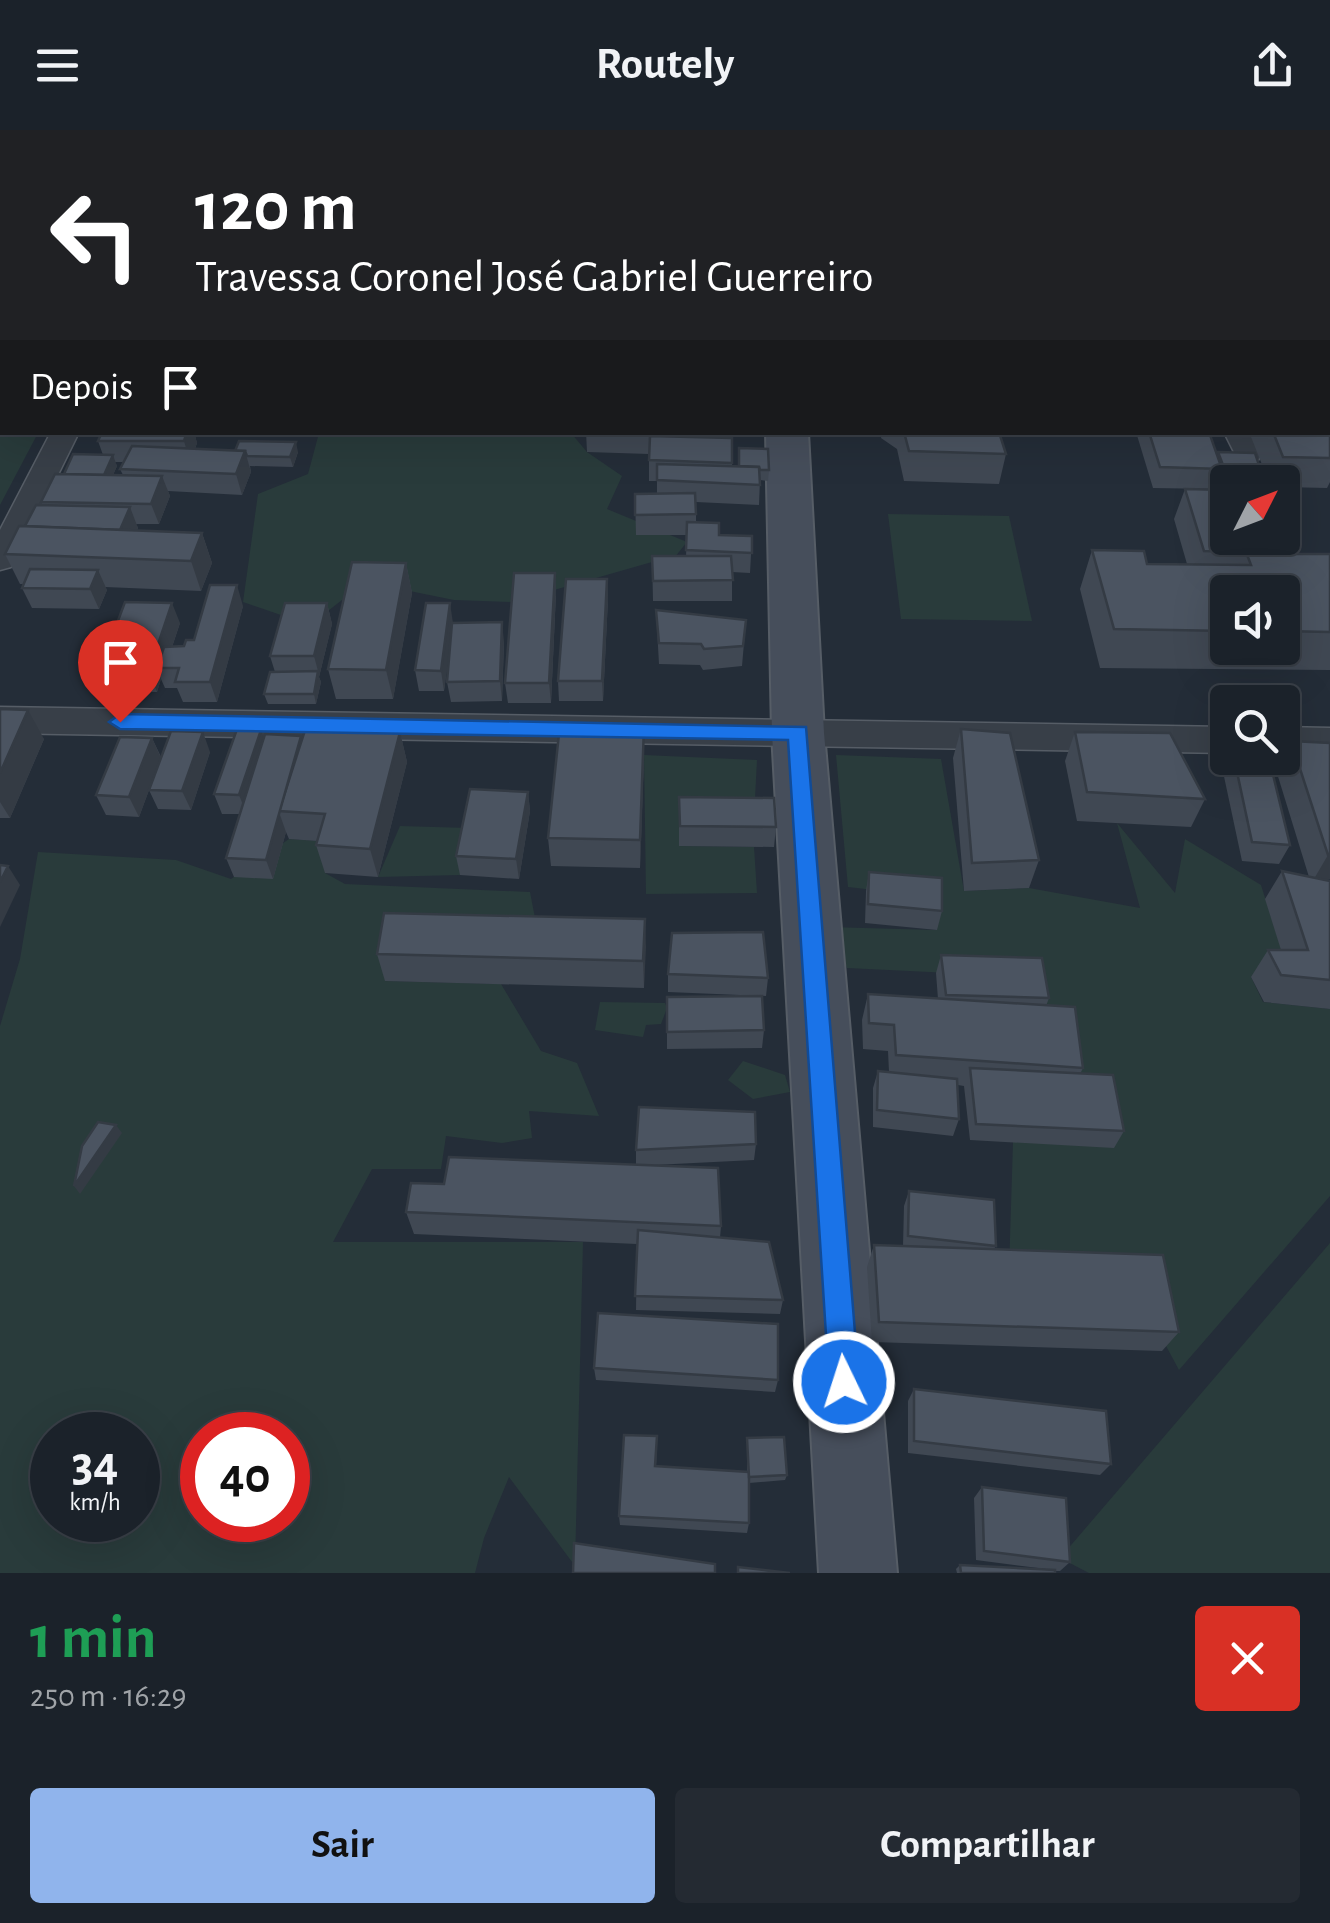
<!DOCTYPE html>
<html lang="pt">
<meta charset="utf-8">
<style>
:root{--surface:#1b222a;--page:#242a32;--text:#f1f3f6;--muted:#a0a4a8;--line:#393f47;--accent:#90b4ec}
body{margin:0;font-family:"Alegreya Sans",sans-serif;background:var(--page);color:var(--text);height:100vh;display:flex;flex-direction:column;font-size:38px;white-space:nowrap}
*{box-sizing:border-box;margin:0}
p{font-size:32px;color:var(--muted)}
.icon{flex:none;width:55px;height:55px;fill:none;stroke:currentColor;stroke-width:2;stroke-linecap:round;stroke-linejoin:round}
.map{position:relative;height:1443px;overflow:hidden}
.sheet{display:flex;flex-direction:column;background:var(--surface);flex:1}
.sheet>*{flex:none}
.banner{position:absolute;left:0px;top:0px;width:1330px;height:305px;box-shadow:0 10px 40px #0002,0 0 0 2px var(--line);background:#202124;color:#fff;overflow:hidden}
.needle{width:65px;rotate:48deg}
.tools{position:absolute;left:1210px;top:335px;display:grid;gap:20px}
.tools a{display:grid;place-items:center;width:90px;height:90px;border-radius:10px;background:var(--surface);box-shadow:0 10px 40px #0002,0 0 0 2px var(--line);font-size:50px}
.speed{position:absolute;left:30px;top:1282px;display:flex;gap:20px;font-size:50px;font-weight:700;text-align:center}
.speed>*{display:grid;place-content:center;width:130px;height:130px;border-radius:50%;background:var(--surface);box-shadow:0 10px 40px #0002,0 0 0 2px var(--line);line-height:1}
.speed small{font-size:25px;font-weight:400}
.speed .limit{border:15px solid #d22;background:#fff;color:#111}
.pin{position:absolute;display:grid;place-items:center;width:85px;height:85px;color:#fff;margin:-102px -42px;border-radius:50% 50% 50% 0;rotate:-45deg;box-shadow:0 0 10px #0007}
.pin .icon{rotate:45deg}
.me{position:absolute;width:110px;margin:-55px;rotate:356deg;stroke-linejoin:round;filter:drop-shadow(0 0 8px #0008)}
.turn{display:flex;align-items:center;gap:35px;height:210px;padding:0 30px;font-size:45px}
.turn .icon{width:130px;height:130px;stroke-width:2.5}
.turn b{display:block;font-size:70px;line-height:85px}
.then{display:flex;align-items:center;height:95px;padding:0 30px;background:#0003;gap:20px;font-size:38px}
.round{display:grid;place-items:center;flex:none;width:105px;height:105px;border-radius:10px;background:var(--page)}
.head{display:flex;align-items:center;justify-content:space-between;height:170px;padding:0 30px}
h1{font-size:60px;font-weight:700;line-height:75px;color:#1e9e55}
.action{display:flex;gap:20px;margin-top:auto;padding:20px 30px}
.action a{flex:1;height:115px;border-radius:10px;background:var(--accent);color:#111;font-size:40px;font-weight:700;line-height:115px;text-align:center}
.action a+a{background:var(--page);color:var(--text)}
header{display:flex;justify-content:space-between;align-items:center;height:130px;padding:0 30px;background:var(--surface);font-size:45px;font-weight:700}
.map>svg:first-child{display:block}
.green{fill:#293b3b;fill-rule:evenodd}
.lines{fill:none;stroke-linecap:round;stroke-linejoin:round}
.street-casing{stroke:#565d66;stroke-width:3}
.secondary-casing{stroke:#565d66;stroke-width:4}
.path{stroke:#465658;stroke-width:5;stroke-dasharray:6 6;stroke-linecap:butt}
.street{fill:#383f48;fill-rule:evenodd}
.secondary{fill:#464e5b;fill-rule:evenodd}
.wall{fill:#404853;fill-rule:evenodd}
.shaded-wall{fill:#343b44}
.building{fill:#4b5461;stroke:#343b44;stroke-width:2.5}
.route{fill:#1a73e8;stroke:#114b97;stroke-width:2.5}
</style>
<header><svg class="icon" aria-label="menu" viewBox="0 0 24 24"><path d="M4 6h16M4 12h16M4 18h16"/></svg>Routely<svg class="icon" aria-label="share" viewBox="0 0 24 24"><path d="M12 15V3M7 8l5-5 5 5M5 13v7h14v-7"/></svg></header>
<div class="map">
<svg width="1330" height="1443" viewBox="0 0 1330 1443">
<rect width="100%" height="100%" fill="#242d38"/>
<!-- green -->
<g class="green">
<polygon points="0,171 2,302 38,303 0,375"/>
<polygon points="319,303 571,303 587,322 622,346 607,379 687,412 670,433 652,432 512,472 454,470 365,452 310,495 243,472 258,364 308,344"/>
<polygon points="888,384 1009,386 1032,491 901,489"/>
<polygon points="644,625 757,630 754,688 679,688 680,716 754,717 757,763 646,764"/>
<polygon points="836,625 941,629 964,761 1029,758 1140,778 1117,693 1175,763 1185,709 1261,755 1290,847 1251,847 1263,872 1330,879 1330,1066 1179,1240 1158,1201 1009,1141 1013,1012 1071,963 1041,886 1034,847 847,838 828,797 936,800 936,767 848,757"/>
<polygon points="400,696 469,698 460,745 378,747"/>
<path d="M289 709 334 712 325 743 345 754 530 762 540 814 385 851 501 854 541 921 577 933 599 986 529 981 532 1008 502 1013 446 1006 441 1039H372L333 1112H583L575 1436 509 1347 484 1408 475 1443H0V896L20 829 38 722 176 730 231 749ZM52 1305H138V1390H52ZM202 1305H288V1390H202Z"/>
<polygon points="600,872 665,873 667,878 661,894 646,895 643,907 595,900"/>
<polygon points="743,931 785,945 790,962 753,969 728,950"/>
<polygon points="1330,1113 1330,1443 1089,1443 1060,1428"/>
</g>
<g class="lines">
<defs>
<g id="street">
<polygon points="51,302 79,302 16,430 11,437 0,440 0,400"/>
<polygon points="1224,302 1252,302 1262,324 1258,330 1238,330"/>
<polygon points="0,577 1228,597 1228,623 0,603"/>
<polygon points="1282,597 1330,598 1330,624 1282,623"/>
</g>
<g id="secondary">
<polygon points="0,0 207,0 208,2 2,2 2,10"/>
<polygon points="499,0 684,0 498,2"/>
<rect x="761" y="0" width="32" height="2"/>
<polygon points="865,0 1044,0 1045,2 867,2"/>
<polygon points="1330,0 1330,18 1328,18 1328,2 1316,2"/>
<polygon points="766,302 808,302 824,603 897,1443 819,1443 772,603"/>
</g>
</defs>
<!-- street casing -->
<use href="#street" class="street-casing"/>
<!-- secondary casing -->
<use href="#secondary" class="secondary-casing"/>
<!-- path -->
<polyline class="path" points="0,265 2,260"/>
<!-- street -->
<use href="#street" class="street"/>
<!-- secondary -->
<use href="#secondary" class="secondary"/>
</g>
<!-- wall -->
<g class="wall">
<polygon points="2,10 2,85 0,85 0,13"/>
<polygon points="2,118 2,145 0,139 0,121"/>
<path d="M94 302H194L197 313 195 319 298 322 293 337 250 336 251 342 242 365 168 361 170 366 159 394H136L138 398 137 400 202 403 212 433 201 461 105 457 107 460 99 479 32 478 22 458 23 454H20L5 424 43 375 41 372 64 344 103 325 98 311 100 306H95ZM115 332H124L120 339 123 345H113L117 336Z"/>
<rect x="547" y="302" width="32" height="4"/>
<polygon points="586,302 683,302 683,307 732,308 732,336 769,340 768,351 760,350 759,375 696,372 696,392 719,405 752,406 750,443 732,442 732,471 653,471 652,426 686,426 687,405 636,405 635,364 657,364 657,351 649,351 649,324 587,322"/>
<polygon points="882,302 999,302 1006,324 999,354 904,351 897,319 881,308"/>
<polygon points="1136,302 1209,302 1217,324 1218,322 1259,335 1255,345 1244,345 1241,352 1222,354 1219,346 1214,359 1153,358"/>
<polygon points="1249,302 1330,303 1330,352 1327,358 1282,357 1282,352 1269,352"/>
<path d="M1185 359 1292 424H1330V540L1100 538 1080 459 1092 420 1147 434H1187L1174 389ZM1228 462H1282V518H1228Z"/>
<polygon points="406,433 412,463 393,569 336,569 328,539"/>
<polygon points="555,443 556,463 551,573 508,573 505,553"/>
<polygon points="607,449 608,469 603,571 559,571 558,551"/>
<polygon points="327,473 332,494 319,547 321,552 316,574 268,574 264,564 275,542 270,526"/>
<polygon points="243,476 217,572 183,572 177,558 165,558 161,549 157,562 109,561 99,541 180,493 172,517 184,516"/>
<polygon points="656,480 746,490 742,536 703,540 700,535 659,534"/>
<polygon points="453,493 504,512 502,571 451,572 447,552 449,523 444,561 419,561 415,540"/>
<polygon points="0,579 44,609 10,688 0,688"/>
<polygon points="644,596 644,625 640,738 551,736 548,708"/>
<polygon points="961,599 1039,730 1029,758 964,761 953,628"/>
<polygon points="261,600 263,608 302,608 400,602 407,632 378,747 325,743 316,715 317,711 289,709 286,702 273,749 234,747 226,728 240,684 222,684 214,664"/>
<polygon points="1075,602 1205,669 1191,697 1077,691 1065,631"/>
<polygon points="1228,605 1228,628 1269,628 1290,715 1279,734 1242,731 1219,623"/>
<polygon points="152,608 161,627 210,622 191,680 158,679 149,660 139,687 106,685 96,665"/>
<polygon points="1291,611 1330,613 1330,749 1325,750 1330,751 1330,879 1264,872 1251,847 1268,820 1281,820 1265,769 1282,741 1309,747 1276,640"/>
<polygon points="528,662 530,681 519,749 460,745 456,726"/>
<polygon points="679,667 776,697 774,717 679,716"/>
<polygon points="869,742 942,781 937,800 865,793 866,761"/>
<polygon points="645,789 644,858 385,851 377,824"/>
<polygon points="941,825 1049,868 1046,876 1083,938 1080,944 1124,1001 1114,1018 970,1010 964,956 958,955 959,989 953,1006 873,997 873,958 878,941 889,942 888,921 863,919 862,890 868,864 938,869 936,843"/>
<polygon points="668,844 768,848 766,866 668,862"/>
<polygon points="667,867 764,900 762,918 667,919"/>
<polygon points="756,1014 754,1030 654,1035 721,1096 720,1108 783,1170 780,1184 636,1180 637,1114 414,1104 406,1082 636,1034 636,1020"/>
<polygon points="909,1061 996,1116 994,1119 1179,1202 1162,1221 872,1212 867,1137 874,1115 903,1116 904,1076"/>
<polygon points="594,1238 778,1250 775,1262 596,1250"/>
<polygon points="914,1259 1111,1334 1100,1345 908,1323 908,1271"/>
<polygon points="747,1308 787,1345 785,1350 749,1353 749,1393 747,1403 620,1395 619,1386 657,1318 656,1336 747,1342"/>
<polygon points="982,1357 1070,1432 1060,1441 1055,1441 1055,1443 957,1443 956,1439 960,1435 1054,1440 976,1430 974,1368"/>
</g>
<!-- shaded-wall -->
<g class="shaded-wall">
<polygon points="178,0 191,0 192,2 176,2"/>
<polygon points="187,302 194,302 197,313 190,332 184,311"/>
<polygon points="296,312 298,322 293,337 290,327"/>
<polygon points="245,321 251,342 242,365 236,344"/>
<polygon points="113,325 117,336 106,360 101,350"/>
<polygon points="162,346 170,366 159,394 151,374"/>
<polygon points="130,377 138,398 127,423 119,402"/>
<polygon points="202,403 212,433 201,461 191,431"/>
<polygon points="406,433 412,463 393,569 386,540"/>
<polygon points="98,440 107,460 99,479 90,459"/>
<polygon points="555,443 556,463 551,573 549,553"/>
<polygon points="607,449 608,469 603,571 602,551"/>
<polygon points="237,455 243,476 217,572 210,552"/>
<polygon points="172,473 180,493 165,538 157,538 161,549 157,562 149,541"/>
<polygon points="327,473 332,494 319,547 321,552 316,574 314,564 318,541 314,526"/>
<polygon points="450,473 453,493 444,561 441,541"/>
<polygon points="502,492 504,512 502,571 500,551"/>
<polygon points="28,580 44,609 10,688 0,672 0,643"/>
<polygon points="644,596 644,625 640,738 640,710"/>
<polygon points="261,600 268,620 247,685 239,665"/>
<polygon points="203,602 210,622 191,680 182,661"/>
<polygon points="400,602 407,632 378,747 370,719"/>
<polygon points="152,608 161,628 139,687 129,667"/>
<polygon points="528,662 530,681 519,749 516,729"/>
<polygon points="279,682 286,702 273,749 266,730"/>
<polygon points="1328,725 1330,725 1330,749 1311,754"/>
<polygon points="8,736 20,755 0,797 0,752"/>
<polygon points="645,789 646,817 644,858 643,831"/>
<polygon points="116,995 122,1003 80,1064 74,1056"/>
</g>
<!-- building -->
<g class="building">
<polygon points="11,0 178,0 176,2 9,2"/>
<polygon points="2,10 2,49 0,49 0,13"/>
<polygon points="1328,297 1330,303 1330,328 1283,327 1273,302 1328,302"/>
<polygon points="102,302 187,302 184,311 98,311"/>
<polygon points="616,302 683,302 683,304"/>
<polygon points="904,302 999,302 1006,324 909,321"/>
<polygon points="1149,302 1209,302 1222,339 1160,337"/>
<polygon points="650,306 732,308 732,333 649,330"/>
<polygon points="239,311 296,312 290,327 247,326 245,321 235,321"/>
<polygon points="132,316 245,321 236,344 120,339"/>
<polygon points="739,318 768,319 769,340 760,340 759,337 739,336"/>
<polygon points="1218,322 1255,323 1259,335 1241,335 1244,344 1226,343"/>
<polygon points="73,324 113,325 104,345 64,344"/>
<polygon points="657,334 759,337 760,355 657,350"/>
<polygon points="55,344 162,346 151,374 41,372"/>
<polygon points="1185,359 1228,360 1228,408 1282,408 1282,397 1293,424 1275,423 1268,414 1243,414 1239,422 1204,421"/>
<polygon points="695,363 696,384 635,385 635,364"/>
<polygon points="36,375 130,377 120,400 25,396"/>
<polygon points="687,392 719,393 719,405 752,406 752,423 686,420"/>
<polygon points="19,396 202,403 191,431 5,424"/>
<polygon points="1243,414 1268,414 1275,424 1330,424 1330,502 1282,501 1282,462 1228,462 1228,501 1114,499 1092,420 1144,421 1147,434 1251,435"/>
<polygon points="652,426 731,426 733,450 653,451"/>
<polygon points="352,432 406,433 386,540 328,539"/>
<polygon points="30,439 98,440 90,459 22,458"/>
<polygon points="514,443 555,443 549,553 505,553"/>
<polygon points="566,449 607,449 602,551 558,551"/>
<polygon points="210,455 237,455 210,552 175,552 179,538 157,538 164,517 184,516 186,510 194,510"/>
<polygon points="125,472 172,473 149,541 99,541"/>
<polygon points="285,473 327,473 314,526 270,526"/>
<polygon points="426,473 450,473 441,541 415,540"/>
<polygon points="656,480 746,490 743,516 704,519 701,514 659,513"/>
<polygon points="502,492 500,551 447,552 452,493"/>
<polygon points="318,541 314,564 264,564 270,542"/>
<polygon points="0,579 28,580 0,643"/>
<polygon points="560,594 644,596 640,710 548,708"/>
<polygon points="306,597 400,602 370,719 316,715 325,684 279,681"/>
<polygon points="237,599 261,600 239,665 214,664"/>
<polygon points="961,599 1010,603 1039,730 972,733"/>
<polygon points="171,601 203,602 182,661 149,660"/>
<polygon points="1075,602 1170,603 1205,669 1087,662"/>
<polygon points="265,604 301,606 266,730 226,728"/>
<polygon points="120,607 152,608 129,667 96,665"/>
<polygon points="1291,611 1330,613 1330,725 1328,725"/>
<polygon points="1234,628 1269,628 1290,715 1252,712"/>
<polygon points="470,659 528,662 516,729 456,726"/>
<polygon points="679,667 774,668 776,697 680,696"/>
<polygon points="0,735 8,736 0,752"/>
<polygon points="1282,741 1330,751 1330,850 1281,845 1268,820 1308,820"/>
<polygon points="869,742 942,748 942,781 868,774"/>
<polygon points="384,783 645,789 643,831 377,824"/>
<polygon points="763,802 768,848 668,844 672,803"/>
<polygon points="941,825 1042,828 1049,868 946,865"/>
<polygon points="868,864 1075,877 1083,938 896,925 894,895 869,893"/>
<polygon points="762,866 764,900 667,902 667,867"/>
<polygon points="970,938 1113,945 1124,1001 976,994"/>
<polygon points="878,941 957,949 959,989 877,980"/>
<polygon points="639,977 755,982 756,1014 636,1020"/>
<polygon points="98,992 116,995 74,1056 82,1016"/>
<polygon points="449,1027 718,1038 721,1096 406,1082 411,1053 444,1054"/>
<polygon points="909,1061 994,1070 996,1116 908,1106"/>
<polygon points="638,1100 769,1112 783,1170 635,1166"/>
<polygon points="874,1115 1163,1125 1179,1202 879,1192"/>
<polygon points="598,1183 778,1194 778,1250 594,1238"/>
<polygon points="914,1259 1106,1281 1111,1334 914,1311"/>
<polygon points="624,1305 657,1306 655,1336 749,1342 749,1393 619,1386"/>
<polygon points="784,1307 787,1345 749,1347 747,1308"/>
<polygon points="982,1357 1066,1368 1070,1432 984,1421"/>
<polygon points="574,1413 715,1434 715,1443 573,1443"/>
<polygon points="960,1435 1055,1440 1055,1443 961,1443"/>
<polygon points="738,1437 790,1443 738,1443"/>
</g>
<!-- route -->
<polygon class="route" points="120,584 806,597 859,1252 855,1262 844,1267 834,1262 829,1252 788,610 120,599 109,592"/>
</svg>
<div class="tools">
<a><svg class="needle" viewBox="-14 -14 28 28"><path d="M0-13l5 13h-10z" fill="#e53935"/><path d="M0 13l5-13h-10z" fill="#a0a4a8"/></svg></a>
<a><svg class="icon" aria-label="sound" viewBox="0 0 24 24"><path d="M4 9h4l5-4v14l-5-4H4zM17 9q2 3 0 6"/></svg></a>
<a><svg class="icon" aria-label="search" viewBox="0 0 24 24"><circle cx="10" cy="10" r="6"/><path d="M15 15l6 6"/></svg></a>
</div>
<div class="speed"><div>34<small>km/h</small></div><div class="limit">40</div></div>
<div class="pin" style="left:120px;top:592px;background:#d93025"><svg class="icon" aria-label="arrive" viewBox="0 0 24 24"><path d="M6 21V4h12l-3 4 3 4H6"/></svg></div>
<svg class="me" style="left:844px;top:1252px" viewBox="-20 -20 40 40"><circle r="17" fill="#1a73e8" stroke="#fff" stroke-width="3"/><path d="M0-11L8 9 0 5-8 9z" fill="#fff"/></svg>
<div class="banner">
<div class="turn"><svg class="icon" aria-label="left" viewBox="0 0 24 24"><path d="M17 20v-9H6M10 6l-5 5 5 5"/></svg><div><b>120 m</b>Travessa Coronel José Gabriel Guerreiro</div></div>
<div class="then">Depois<svg class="icon" aria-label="arrive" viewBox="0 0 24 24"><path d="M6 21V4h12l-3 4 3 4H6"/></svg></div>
</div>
</div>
<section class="sheet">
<div class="head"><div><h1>1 min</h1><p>250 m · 16:29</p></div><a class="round" style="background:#d93025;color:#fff"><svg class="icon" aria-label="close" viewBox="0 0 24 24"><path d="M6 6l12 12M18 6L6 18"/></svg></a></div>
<div class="action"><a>Sair</a><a>Compartilhar</a></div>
</section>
